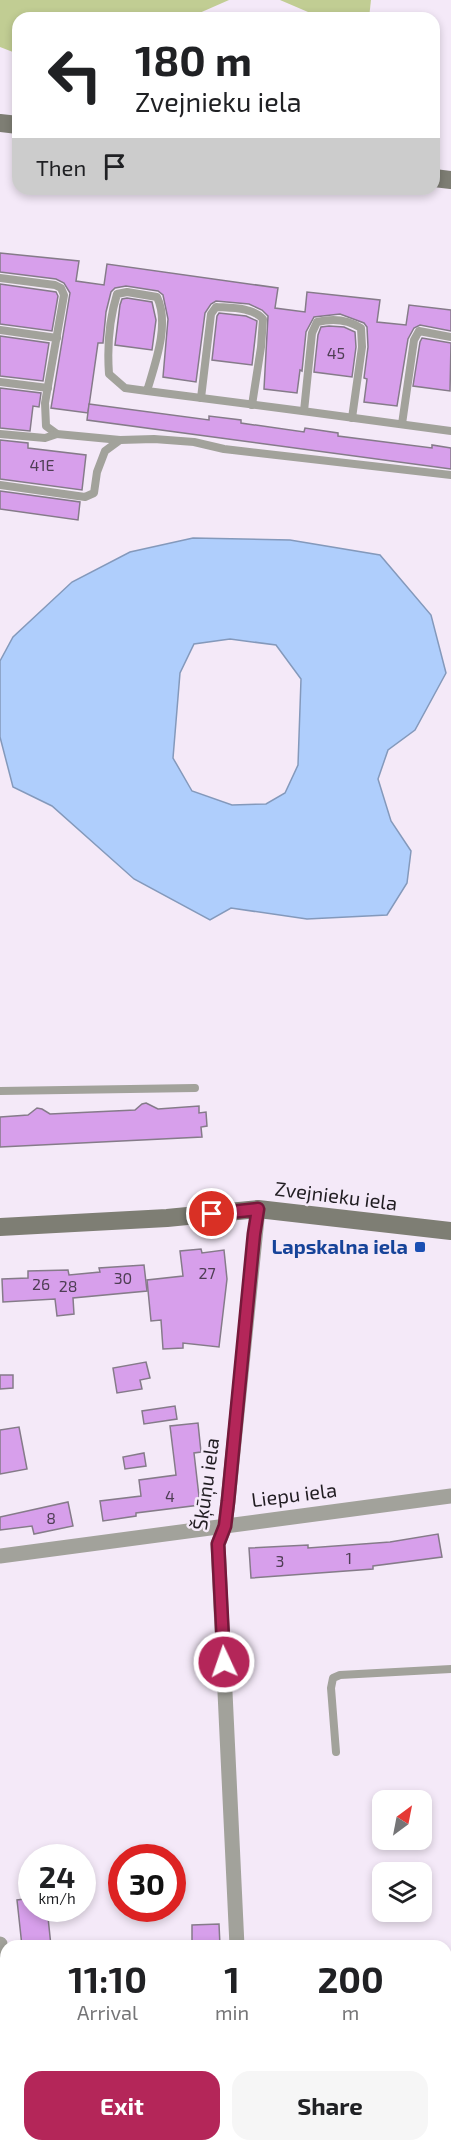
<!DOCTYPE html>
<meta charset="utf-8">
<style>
:root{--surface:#fff;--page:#f6f6f6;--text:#202124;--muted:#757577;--accent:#b42659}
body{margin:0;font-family:"Exo 2",sans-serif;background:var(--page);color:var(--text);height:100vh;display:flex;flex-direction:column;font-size:22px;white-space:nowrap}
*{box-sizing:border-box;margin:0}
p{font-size:20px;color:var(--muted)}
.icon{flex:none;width:33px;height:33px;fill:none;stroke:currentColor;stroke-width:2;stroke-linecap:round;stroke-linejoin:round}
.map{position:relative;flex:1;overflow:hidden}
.drawer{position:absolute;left:0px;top:1940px;width:452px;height:212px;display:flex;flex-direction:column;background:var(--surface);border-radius:18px 18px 0 0;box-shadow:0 3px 9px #0003}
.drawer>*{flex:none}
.guide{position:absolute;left:12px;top:12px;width:428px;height:183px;border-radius:18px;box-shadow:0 3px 9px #0003;background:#fff;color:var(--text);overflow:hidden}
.needle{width:39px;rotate:32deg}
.fabs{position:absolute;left:372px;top:1790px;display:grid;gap:12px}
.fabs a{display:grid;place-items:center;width:60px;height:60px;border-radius:12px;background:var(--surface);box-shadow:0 3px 9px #0003;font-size:30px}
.speed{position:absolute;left:18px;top:1844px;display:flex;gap:12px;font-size:30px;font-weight:700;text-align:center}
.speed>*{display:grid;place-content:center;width:78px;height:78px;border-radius:50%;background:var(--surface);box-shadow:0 3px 9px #0003;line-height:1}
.speed small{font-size:15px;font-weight:400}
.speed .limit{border:9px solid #d22;background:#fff;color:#111}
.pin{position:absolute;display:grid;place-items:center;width:51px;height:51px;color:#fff;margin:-26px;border:3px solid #fff;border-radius:50%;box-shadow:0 2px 6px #0007}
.me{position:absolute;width:66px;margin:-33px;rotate:357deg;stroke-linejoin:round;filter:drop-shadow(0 0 4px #0008)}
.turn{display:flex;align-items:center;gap:21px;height:126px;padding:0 24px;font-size:27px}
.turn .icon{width:78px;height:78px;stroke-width:2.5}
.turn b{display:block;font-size:42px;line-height:51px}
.then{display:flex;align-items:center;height:57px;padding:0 24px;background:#0003;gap:12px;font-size:22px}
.eta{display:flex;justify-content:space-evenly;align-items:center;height:102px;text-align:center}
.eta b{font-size:36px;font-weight:700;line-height:42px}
.primary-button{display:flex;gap:12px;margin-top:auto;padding:12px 24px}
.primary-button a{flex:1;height:69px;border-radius:18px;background:var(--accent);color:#fff;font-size:24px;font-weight:700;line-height:69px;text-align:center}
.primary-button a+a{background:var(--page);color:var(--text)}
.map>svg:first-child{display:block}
.green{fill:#c1cd93}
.water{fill:#afcefc;stroke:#8499bb;stroke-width:1.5;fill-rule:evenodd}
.building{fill:#d79feb;stroke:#857b89;stroke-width:1.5}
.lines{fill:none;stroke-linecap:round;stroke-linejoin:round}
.lane{stroke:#a2a29b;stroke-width:8}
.street{stroke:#a2a29b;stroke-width:15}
.secondary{stroke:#7e7e74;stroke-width:18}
.route-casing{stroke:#75193a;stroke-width:15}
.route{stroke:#b42659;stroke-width:10}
.transit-dot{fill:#1a4fb4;stroke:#f4e9f8;stroke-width:2}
.labels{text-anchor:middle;stroke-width:5;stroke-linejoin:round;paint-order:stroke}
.number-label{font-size:16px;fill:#4e3e54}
.street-label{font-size:20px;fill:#211d22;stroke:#f4e9f8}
.transit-label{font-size:20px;font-weight:bold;fill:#164399;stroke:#f4e9f8;text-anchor:end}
</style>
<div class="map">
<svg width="451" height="2150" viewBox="0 0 451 2150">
<rect width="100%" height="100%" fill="#f4e9f8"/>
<!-- green -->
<g class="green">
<polygon points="0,0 229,0 188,18 18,18 18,54 0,47"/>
<polygon points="280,0 371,0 369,18 322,18"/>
</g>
<!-- water -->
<path class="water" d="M193 538 290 540 380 555 431 615 446 673 415 730 388 750 378 779 391 821 411 851 407 883 387 915 307 919 231 908 210 920 134 879 52 806 13 787 0 737V661L13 637 72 582 130 552ZM230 639 276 645 301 679 298 765 285 793 266 804 232 805 192 791 173 758 180 673 194 644Z"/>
<!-- building -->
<g class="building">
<polygon points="0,253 79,261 76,281 104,285 107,264 278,288 275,308 305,312 307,292 380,300 377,322 406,325 409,305 451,310 451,331 420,325 414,328 408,339 397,406 364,402 367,379 364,378 368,347 367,327 364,323 340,314 314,317 306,332 302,371 300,370 297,393 264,389 268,316 262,310 249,304 216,301 211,304 205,313 196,382 163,377 168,319 163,295 158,291 126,286 115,288 111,292 106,312 103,343 98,343 88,413 51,408 70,293 64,283 56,279 0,272"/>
<polygon points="0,284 56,292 58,296 52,331 0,324"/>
<polygon points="127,298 152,302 156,320 152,350 115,345 120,305 122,299"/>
<polygon points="219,313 246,316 257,321 252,365 212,360 217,316"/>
<polygon points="329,326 344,327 355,332 356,347 352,377 314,372 318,335 321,327"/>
<polygon points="0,336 49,343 43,381 0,376"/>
<polygon points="422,338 451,343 450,391 413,386 420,342"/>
<polygon points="0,388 41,393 39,407 33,406 30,431 0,428"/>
<polygon points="89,404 209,420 209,416 241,420 241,423 304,432 305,428 338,433 338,436 432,448 432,445 451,448 451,469 87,420"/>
<polygon points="0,440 28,443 28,448 86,455 82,490 0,479"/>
<polygon points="0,491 80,502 78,520 0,509"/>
<polygon points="146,1103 158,1109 199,1106 199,1113 206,1112 207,1126 201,1127 202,1137 0,1147 0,1117 28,1115 37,1108 42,1109 50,1114 135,1110 142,1104"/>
<polygon points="201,1249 202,1253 224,1250 227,1279 219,1347 183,1343 183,1348 163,1349 161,1320 151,1321 147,1280 183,1276 180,1251"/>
<polygon points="144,1265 147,1291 73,1298 74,1314 57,1316 55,1299 3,1302 2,1279 28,1278 28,1271 68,1270 69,1275 100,1272 99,1268"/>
<polygon points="146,1362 150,1378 140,1380 142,1389 117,1393 113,1368"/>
<polygon points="0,1375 13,1375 13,1388 0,1389"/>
<polygon points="175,1406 177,1419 144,1424 142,1411"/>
<polygon points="198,1423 201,1452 194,1453 200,1505 136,1513 136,1516 103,1521 100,1501 141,1496 139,1480 176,1475 170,1426"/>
<polygon points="19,1427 27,1469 0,1474 0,1430"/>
<polygon points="144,1453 146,1466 125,1469 123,1457"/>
<polygon points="68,1502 73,1526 34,1534 32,1526 0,1530 0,1517"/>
<polygon points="438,1534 442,1557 373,1566 373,1569 251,1578 249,1548 308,1545 308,1548 390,1542"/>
<polygon points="32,1898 32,1908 47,1908 51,1946 22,1946 17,1900"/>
<polygon points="219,1924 220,1946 192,1946 192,1925"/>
</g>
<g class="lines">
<!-- lane -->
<g class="lane">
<polyline points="0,278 55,285 61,288 64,295 45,403 46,426 57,434 120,440"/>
<polyline points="0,330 57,338"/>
<polyline points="0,382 48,388"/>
<path d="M147 391C155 364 170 324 157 297L127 292 117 294C109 320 107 346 109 374L125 388 147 391C248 404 350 417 451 431"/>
<path d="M201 398 211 314 216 307C230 308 253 307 263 319L261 347 252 405"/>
<path d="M304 411 312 333 317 322C333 318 347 319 361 328L362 347 352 418"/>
<polyline points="402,424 414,340 419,331 451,337"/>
<polyline points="0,434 45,438 57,434"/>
<polyline points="0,485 85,497 94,493 97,472 105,451 120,440 154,439 194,442 224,449 451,475"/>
<polyline points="0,1091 195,1088"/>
<polyline points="336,1752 331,1688 333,1678 340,1675 451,1669"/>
</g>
<!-- street -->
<g class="street">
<polyline points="0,1556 451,1496"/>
<polyline points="0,1944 6,2016"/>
<polyline points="237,1946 218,1544 225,1526 228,1501 258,1209"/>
<polyline points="17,2145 17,2150"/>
<polyline points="246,2145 246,2150"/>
</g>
<!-- secondary -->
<g class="secondary">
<polyline points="0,123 18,125"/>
<polyline points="434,178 451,180"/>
<polyline points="0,1227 167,1218 258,1209 451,1231"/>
</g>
</g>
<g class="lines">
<defs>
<polyline id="route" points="212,1214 258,1209 254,1234 228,1501 225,1526 218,1544 224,1662"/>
</defs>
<!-- route casing -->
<use href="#route" class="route-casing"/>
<!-- route -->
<use href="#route" class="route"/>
</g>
<!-- markers -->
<rect class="transit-dot" x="414" y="1241" width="12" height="12" rx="3"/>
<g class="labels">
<!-- number labels -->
<g class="number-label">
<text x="336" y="359">45</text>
<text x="42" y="471">41E</text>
<text x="207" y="1279">27</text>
<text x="123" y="1284">30</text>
<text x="41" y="1290">26</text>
<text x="68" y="1292">28</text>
<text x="170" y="1502">4</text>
<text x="51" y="1524">8</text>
<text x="349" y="1564">1</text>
<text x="280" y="1567">3</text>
</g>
<!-- street labels -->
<g class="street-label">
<text transform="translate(336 1196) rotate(7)" y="7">Zvejnieku iela</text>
<text transform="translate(206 1484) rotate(-82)" y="7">Šķūņu iela</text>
<text transform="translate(294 1495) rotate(-7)" y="7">Liepu iela</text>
</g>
<!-- transit labels -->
<g class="transit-label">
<text x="408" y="1254">Lapskalna iela</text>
</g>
</g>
</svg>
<div class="fabs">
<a><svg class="needle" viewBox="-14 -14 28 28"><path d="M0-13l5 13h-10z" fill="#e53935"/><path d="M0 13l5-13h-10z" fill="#757577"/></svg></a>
<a><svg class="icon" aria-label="layers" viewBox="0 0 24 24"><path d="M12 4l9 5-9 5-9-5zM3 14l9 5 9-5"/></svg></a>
</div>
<div class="speed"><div>24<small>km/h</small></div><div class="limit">30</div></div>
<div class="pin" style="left:212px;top:1214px;background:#d93025"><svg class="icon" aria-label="arrive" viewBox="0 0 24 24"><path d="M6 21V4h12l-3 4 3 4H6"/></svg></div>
<svg class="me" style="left:224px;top:1662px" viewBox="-20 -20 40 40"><circle r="17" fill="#b42659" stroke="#fff" stroke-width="3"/><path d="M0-11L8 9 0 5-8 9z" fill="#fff"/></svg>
<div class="guide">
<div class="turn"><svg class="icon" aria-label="left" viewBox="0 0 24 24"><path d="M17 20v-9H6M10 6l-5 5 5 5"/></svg><div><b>180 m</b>Zvejnieku iela</div></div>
<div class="then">Then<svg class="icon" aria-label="arrive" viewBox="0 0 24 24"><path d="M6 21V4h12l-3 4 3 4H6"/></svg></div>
</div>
<section class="drawer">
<div class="eta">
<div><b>11:10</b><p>Arrival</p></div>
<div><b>1</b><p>min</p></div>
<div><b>200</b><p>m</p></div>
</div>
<div class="primary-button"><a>Exit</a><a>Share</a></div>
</section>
</div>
